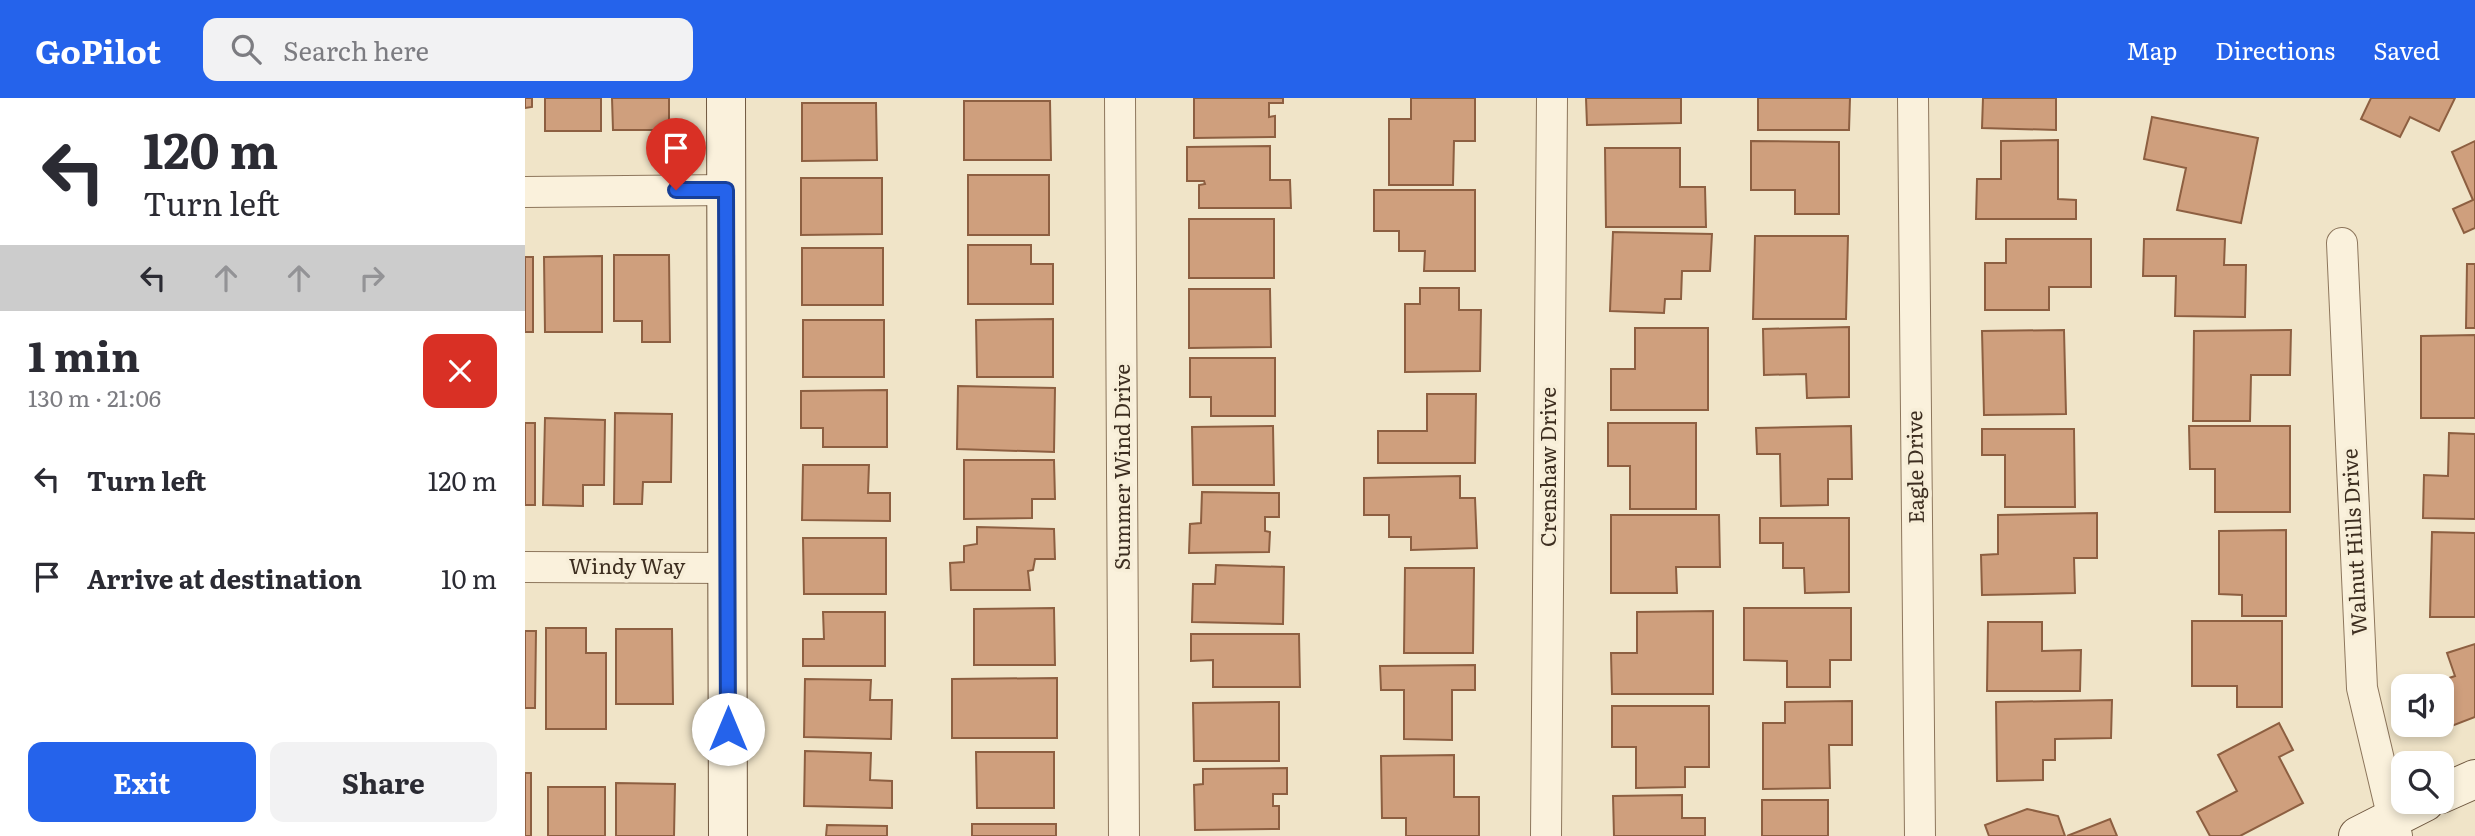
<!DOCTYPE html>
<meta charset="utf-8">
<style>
:root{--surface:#fff;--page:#f2f2f3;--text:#2b2b33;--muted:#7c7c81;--accent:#2563eb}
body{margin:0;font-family:Literata,serif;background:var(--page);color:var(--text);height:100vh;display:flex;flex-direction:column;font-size:26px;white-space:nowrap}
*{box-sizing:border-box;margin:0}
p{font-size:23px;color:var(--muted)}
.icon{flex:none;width:38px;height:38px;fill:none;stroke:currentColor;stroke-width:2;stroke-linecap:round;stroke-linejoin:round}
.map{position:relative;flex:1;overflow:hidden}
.side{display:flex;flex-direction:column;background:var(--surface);width:525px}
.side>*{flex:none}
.guide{background:#fff;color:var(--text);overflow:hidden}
.buttons{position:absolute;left:1866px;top:576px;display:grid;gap:14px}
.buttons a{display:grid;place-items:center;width:63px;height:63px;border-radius:14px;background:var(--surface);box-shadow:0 4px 10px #0003;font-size:35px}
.pin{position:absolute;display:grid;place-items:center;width:60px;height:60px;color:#fff;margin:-72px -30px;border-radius:50% 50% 50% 0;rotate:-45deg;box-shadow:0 0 7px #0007}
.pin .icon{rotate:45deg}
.me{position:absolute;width:77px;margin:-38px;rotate:0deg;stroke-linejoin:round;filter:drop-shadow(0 0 5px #0008)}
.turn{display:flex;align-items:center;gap:24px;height:147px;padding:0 28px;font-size:32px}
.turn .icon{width:91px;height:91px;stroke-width:2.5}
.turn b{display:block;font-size:49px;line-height:60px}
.lanes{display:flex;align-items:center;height:66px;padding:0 28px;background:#0003;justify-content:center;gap:35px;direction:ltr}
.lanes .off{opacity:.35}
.round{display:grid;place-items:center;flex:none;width:74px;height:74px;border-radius:14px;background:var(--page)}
.head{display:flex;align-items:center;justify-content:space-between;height:119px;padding:0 28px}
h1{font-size:42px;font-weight:700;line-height:52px}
.primary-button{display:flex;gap:14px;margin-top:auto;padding:14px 28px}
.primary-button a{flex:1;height:80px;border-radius:14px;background:var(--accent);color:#fff;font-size:28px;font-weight:700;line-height:80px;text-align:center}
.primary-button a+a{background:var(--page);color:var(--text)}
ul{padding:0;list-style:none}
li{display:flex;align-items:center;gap:21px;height:98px;padding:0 28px}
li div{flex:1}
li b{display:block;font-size:26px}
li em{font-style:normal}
header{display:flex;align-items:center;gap:42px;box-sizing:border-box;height:98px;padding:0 35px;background:var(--accent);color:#fff}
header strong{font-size:33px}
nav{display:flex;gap:38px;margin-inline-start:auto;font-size:24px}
.search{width:490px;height:63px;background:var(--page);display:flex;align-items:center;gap:18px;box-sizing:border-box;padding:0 24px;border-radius:14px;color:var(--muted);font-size:26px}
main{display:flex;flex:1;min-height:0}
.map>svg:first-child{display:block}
.building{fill:#cf9f7d;stroke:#8d5f41;stroke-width:2}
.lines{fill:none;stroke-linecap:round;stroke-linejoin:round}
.street-casing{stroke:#8d765c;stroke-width:32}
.secondary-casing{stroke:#6f573f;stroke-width:40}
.street{stroke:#faf1dc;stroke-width:30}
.secondary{stroke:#faf1dc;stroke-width:38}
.route-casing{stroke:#184099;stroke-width:18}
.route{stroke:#2563eb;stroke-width:12}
.labels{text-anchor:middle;stroke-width:7;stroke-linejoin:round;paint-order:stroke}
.street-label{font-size:21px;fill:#3d2e20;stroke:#f7eed8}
</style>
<header>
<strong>GoPilot</strong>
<div class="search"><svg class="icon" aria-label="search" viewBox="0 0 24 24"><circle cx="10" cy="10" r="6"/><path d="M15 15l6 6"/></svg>Search here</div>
<nav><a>Map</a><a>Directions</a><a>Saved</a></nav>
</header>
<main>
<section class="side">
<div class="guide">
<div class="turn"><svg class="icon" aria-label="left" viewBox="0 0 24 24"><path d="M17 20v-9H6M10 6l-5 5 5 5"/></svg><div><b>120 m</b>Turn left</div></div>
<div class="lanes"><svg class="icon" aria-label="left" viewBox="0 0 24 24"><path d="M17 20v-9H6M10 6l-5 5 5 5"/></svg><svg class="icon off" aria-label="ahead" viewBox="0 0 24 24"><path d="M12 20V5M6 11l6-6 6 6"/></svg><svg class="icon off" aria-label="ahead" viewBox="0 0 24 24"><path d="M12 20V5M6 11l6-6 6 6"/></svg><svg class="icon off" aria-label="right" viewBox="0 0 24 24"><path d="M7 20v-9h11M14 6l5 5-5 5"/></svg></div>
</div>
<div class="head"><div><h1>1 min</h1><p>130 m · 21:06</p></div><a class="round" style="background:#d93025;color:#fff"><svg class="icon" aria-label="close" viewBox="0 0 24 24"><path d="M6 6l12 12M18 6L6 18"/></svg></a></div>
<ul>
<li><svg class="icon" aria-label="left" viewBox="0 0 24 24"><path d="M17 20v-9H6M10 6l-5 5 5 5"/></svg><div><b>Turn left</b></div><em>120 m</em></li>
<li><svg class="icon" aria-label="arrive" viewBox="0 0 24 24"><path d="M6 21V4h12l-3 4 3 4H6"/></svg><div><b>Arrive at destination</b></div><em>10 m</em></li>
</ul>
<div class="primary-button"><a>Exit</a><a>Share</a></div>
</section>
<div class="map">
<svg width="1950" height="738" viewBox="0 0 1950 738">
<rect width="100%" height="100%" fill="#f0e4c8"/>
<!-- building -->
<g class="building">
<polygon points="0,0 7,0 7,9 0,10"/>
<rect x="20" y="0" width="56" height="33"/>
<polygon points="87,0 144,0 144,32 88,32"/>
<polygon points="669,0 758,0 758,5 744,5 744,19 750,18 750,39 669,40"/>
<polygon points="886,0 950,0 950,43 929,43 928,87 864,87 864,21 886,21"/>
<polygon points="1061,0 1156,0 1156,25 1062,27"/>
<polygon points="1233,0 1325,0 1324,32 1233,32"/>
<polygon points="1458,0 1531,0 1531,32 1457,30"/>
<polygon points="1846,0 1930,0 1914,33 1885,19 1875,39 1836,21"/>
<polygon points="439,3 525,3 526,62 439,62"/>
<polygon points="277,5 351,5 352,62 277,63"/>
<polygon points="1627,19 1733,40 1716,125 1652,112 1661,70 1619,61"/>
<polygon points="1533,42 1533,101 1551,102 1551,121 1451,121 1452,81 1476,81 1476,43"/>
<polygon points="1226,43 1314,44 1314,116 1270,116 1270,92 1226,92"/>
<polygon points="1950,43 1950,130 1939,135 1928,111 1948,102 1927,54"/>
<polygon points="745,48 745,82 765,82 766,110 674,110 674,87 680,86 679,83 662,83 662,49"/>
<polygon points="1080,50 1155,50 1155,89 1180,89 1181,129 1081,129"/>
<rect x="443" y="77" width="81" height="60"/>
<polygon points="276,80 357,80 357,136 276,137"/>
<polygon points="849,92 950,92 950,173 899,173 900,153 874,153 874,133 849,133"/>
<rect x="664" y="121" width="85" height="59"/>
<polygon points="1088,134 1187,136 1185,173 1157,173 1156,201 1140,201 1139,215 1085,213"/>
<polygon points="1230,138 1323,138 1321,221 1228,221"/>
<polygon points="1481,141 1566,141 1566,189 1524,189 1524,212 1460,212 1460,165 1481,165"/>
<polygon points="1619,141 1700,141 1699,167 1721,167 1720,219 1650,218 1651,178 1618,178"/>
<polygon points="443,147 506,147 506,166 528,166 528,206 443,206"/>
<rect x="277" y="150" width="81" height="57"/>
<polygon points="89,157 144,157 145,244 117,244 117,223 89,223"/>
<polygon points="77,158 77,234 20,234 19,159"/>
<rect x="0" y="159" width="8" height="75"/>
<polygon points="1942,166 1950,166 1950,230 1941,230"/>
<polygon points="895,190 934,190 934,212 956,212 955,273 880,274 880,206 895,206"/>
<polygon points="664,191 745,191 746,249 664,250"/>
<polygon points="528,221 528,279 452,279 451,222"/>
<rect x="278" y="222" width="81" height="57"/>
<polygon points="1324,229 1324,299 1282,300 1281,276 1239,277 1238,231"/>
<polygon points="1110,230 1183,230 1183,312 1086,312 1086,271 1110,271"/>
<polygon points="1539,232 1541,316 1459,317 1457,233"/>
<polygon points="1766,232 1765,277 1726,277 1725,323 1668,323 1669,233"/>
<polygon points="1950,237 1950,320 1896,320 1896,238"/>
<polygon points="665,260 750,260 750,318 686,318 686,299 665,299"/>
<polygon points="433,288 530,290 529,354 432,351"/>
<polygon points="362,292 362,349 298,349 298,330 276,330 276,293"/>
<polygon points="902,296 951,296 950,365 853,365 853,333 902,333"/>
<polygon points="90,315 147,316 146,384 118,384 117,406 89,406"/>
<polygon points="20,320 80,322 79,387 58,387 58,408 18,407"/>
<rect x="0" y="325" width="10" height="82"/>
<polygon points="1083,325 1171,325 1171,411 1105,411 1105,368 1083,368"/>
<polygon points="748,328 749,387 668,387 667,329"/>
<polygon points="1326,328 1327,381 1303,381 1303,407 1256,408 1255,356 1232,356 1231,330"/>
<polygon points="1664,328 1765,328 1765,414 1690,414 1690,371 1665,371"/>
<polygon points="1457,331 1549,331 1550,409 1480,409 1480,357 1457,357"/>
<polygon points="1924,335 1950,336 1950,421 1898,420 1899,377 1923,378"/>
<polygon points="439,362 529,362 530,401 507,401 507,420 439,421"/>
<polygon points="278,367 344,367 343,395 365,395 365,423 277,422"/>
<polygon points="935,378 935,400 950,400 952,450 886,452 886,439 864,439 864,417 839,417 839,380"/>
<polygon points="677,394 754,395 754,419 740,419 740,433 745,434 744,454 664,455 665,426 676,425"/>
<polygon points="1572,415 1572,460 1549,460 1550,495 1457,497 1456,457 1473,456 1473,417"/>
<polygon points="1086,417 1194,417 1195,469 1151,469 1152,495 1086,495"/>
<polygon points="1235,420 1324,420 1324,494 1280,495 1279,470 1258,470 1258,445 1235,445"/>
<polygon points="452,429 529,431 530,461 510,461 508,472 503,473 505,492 426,492 425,465 439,464 439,448 452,446"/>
<polygon points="1761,432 1761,518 1717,518 1717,497 1694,496 1694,433"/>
<polygon points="1907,434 1950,435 1950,519 1905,519"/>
<polygon points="278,440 361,440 361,496 279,496"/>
<polygon points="691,467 759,469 758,526 667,524 668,486 690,486"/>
<polygon points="880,470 949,470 948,555 879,555"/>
<polygon points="529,510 530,567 449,567 449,511"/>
<polygon points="1219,510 1326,510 1326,562 1305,562 1305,589 1262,589 1262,563 1219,562"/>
<polygon points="1188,513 1188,596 1087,596 1086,555 1112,555 1112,514"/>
<polygon points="298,514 360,514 360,568 278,568 278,541 299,541"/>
<polygon points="1667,523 1757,523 1757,609 1712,609 1712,588 1667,588"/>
<polygon points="1463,524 1517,524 1517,553 1556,552 1555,593 1462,593"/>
<polygon points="21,530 61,530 61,555 81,555 81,631 21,631"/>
<polygon points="91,531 147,531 148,606 91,606"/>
<polygon points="0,533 11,533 10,610 0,610"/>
<polygon points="666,536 774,536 775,589 688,589 688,562 666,563"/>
<polygon points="1950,546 1950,619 1924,629 1916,607 1916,588 1910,588 1909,585 1930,578 1922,555"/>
<polygon points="950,567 950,592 927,592 927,642 879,641 879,592 856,592 855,568"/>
<polygon points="532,580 532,640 427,640 427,581"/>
<polygon points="280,581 346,582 345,602 367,602 366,641 279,639"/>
<polygon points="1587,602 1586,640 1530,641 1530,662 1518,662 1518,682 1472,683 1471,604"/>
<polygon points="1327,603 1327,647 1304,647 1305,690 1238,691 1238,625 1260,625 1260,604"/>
<polygon points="754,604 754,663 669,663 668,605"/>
<polygon points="1087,608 1184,608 1184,669 1160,669 1160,689 1111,690 1111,649 1087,649"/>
<polygon points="1754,625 1768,652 1754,659 1778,705 1715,738 1685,738 1672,714 1712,693 1693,657"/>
<polygon points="280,653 346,655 345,682 367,683 367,710 279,708"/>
<polygon points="451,654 529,654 529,710 452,710"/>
<polygon points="929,657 929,699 954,699 954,738 881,738 881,720 857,720 856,658"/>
<polygon points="762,670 762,696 748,696 748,708 754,708 754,731 670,732 669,687 678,686 678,671"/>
<rect x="0" y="675" width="6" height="63"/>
<polygon points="91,685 150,686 149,738 91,738"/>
<rect x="23" y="689" width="57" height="49"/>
<polygon points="1157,697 1157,720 1180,720 1180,738 1089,738 1088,698"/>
<rect x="1237" y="702" width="66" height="36"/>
<polygon points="1502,711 1533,718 1540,738 1464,738 1460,727"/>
<polygon points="1585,721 1592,738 1542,738"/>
<rect x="447" y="726" width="84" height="12"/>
<polygon points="302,727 362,728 362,738 301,738"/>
</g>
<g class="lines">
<defs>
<g id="street">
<polyline points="595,0 599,738"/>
<polyline points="1388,0 1395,738"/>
<polyline points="0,94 202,92"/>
<polyline points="1817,145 1837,590 1872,738"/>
<polyline points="0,469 203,470"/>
<polyline points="1021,738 1027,0"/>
</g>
<g id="secondary">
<polyline points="201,0 203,738"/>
<polyline points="1916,696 1950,681"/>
<polyline points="1833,738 1900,704"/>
</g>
</defs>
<!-- street casing -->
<use href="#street" class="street-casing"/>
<!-- secondary casing -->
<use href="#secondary" class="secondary-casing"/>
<!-- street -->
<use href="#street" class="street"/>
<!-- secondary -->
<use href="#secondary" class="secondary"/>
</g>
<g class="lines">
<defs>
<polyline id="route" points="151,92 201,92 203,631"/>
</defs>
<!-- route casing -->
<use href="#route" class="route-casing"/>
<!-- route -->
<use href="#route" class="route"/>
</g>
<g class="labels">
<!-- street labels -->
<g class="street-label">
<text transform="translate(598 369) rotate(-90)" y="7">Summer Wind Drive</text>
<text transform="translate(1024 369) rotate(-90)" y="7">Crenshaw Drive</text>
<text transform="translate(1391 369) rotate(-91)" y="7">Eagle Drive</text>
<text transform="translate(1830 444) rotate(-93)" y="7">Walnut Hills Drive</text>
<text x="102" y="476">Windy Way</text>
</g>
</g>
</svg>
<div class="buttons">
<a><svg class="icon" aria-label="sound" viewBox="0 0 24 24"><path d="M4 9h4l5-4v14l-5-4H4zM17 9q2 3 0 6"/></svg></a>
<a><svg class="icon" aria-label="search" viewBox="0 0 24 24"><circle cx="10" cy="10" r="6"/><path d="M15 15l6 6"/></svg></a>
</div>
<div class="pin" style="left:151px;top:92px;background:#d93025"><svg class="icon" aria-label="arrive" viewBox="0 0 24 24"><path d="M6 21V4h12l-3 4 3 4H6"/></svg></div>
<svg class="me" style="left:203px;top:631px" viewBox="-20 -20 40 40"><circle r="19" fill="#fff"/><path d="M0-13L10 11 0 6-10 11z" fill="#2563eb"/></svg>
</div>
</main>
